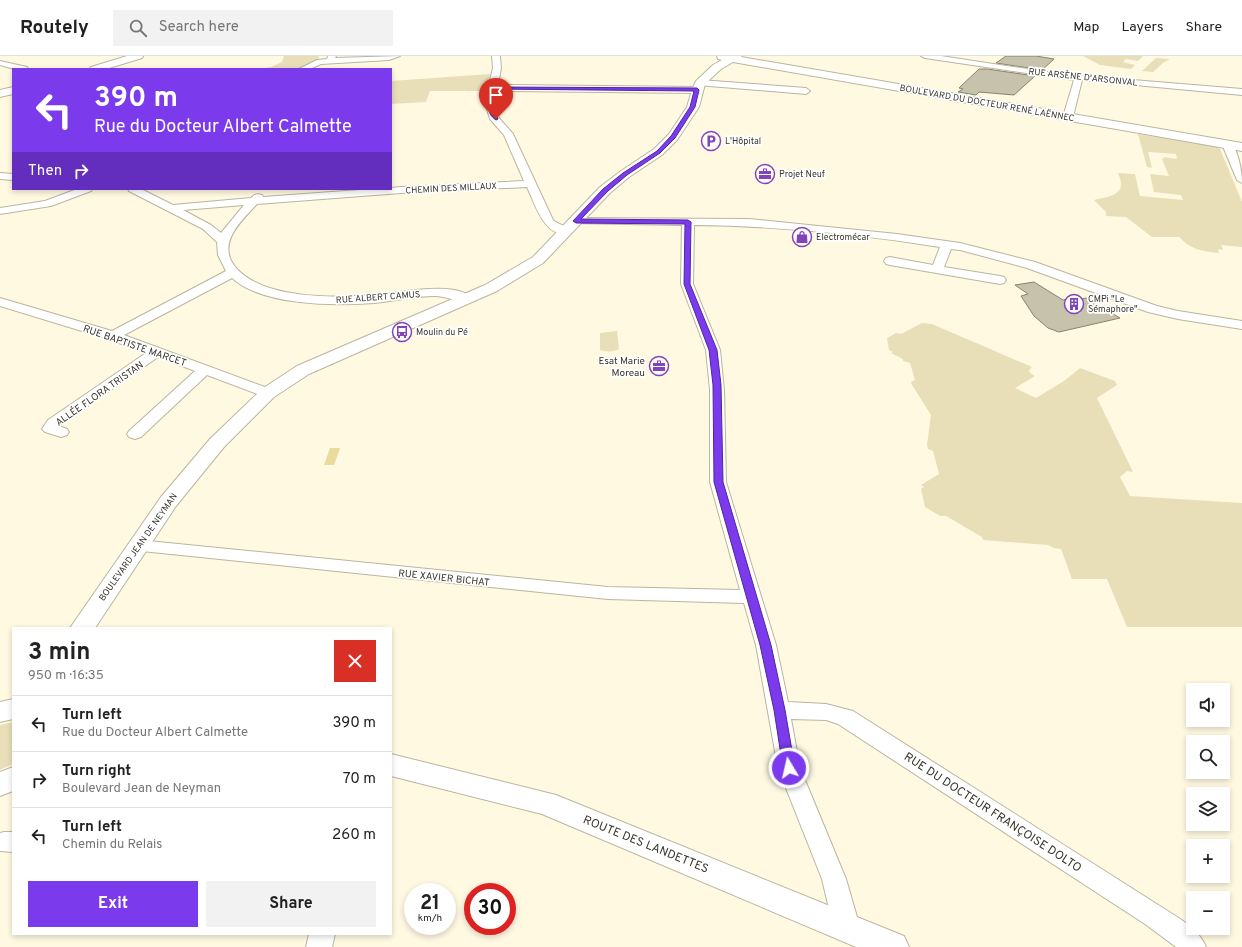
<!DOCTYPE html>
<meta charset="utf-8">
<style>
:root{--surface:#fff;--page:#f2f2f2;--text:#222;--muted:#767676;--line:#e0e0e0;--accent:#7c3aed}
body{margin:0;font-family:Overpass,sans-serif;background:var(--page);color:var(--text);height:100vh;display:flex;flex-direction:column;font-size:15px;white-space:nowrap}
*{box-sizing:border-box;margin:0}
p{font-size:13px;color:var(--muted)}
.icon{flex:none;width:22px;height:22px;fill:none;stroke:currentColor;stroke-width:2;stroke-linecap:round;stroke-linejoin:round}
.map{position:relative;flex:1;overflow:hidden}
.sheet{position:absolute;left:12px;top:571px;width:380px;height:308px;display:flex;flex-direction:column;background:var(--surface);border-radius:0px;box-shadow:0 2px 6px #0003}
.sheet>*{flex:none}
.banner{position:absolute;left:12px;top:12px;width:380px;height:122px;border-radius:0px;box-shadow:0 2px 6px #0003;background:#7c3aed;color:#fff;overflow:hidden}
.tools{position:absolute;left:1186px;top:627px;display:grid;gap:8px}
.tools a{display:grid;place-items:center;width:44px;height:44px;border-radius:0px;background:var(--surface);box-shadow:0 2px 6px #0003;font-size:20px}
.speed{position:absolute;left:404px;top:827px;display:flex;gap:8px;font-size:20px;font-weight:700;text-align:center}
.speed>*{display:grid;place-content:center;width:52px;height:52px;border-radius:50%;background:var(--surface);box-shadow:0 2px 6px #0003;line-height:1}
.speed small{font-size:10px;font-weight:400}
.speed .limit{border:6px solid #d22;background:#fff;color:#111}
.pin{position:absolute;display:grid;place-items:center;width:34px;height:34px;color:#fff;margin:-41px -17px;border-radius:50% 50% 50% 0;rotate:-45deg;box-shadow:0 0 4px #0007}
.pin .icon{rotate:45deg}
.me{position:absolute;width:44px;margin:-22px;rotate:351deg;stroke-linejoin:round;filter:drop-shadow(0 0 3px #0008)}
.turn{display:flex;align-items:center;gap:14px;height:84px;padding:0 16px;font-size:18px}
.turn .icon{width:52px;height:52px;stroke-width:2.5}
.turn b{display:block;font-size:28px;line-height:34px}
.then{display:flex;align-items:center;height:38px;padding:0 16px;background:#0003;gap:8px;font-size:15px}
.round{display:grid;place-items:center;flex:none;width:42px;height:42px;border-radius:0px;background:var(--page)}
.overview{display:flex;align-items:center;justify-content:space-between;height:68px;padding:0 16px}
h1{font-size:24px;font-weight:700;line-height:30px}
.primary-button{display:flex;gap:8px;margin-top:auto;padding:8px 16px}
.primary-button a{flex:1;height:46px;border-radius:0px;background:var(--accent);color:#fff;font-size:16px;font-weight:700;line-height:46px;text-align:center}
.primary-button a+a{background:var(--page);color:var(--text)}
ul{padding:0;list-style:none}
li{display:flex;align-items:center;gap:12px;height:56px;padding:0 16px;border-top:1px solid var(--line)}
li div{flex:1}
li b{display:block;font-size:15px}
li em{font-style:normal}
header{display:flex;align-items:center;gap:24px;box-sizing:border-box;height:56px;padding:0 20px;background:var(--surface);border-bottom:1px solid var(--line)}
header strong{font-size:19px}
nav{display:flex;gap:22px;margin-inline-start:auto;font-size:14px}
.search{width:280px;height:36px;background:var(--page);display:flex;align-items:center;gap:10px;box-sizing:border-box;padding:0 14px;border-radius:0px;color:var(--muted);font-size:15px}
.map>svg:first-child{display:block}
.green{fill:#e8dfb8}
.water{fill:#e9da9d}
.building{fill:#c7c2ab;stroke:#88836d}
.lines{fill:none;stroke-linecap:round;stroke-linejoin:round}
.minor-casing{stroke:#bab59f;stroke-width:2}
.tertiary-casing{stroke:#bab59f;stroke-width:2}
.secondary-casing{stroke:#bab59f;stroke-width:2}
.minor{fill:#fff;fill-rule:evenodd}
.tertiary{fill:#fff;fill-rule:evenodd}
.secondary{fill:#fff;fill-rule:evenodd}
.route{fill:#7c3aed;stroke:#51269a}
.labels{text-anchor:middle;stroke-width:3.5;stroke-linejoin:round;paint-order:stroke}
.far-street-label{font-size:9px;fill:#38362d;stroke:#fff}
.far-poi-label{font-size:9px;fill:#38362d;stroke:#fff;text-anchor:start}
.street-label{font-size:10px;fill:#38362d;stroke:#fff}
.poi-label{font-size:10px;fill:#38362d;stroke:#fff;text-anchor:end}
.near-street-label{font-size:12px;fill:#38362d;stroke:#fff}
</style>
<header>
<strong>Routely</strong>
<div class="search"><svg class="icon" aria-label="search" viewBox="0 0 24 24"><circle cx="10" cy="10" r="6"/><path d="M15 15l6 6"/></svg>Search here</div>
<nav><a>Map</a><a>Layers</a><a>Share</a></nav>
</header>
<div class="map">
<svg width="1242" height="891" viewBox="0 0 1242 891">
<rect width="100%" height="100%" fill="#fff9e2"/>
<!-- green -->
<g class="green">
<polygon points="284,0 319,0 318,4 297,13 261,13 271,11 282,6"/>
<polygon points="1083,0 1143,0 1138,5 1126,3 1123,6 1135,9 1131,13 1100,9"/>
<polygon points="1156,2 1170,3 1163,7 1153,16 1142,15"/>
<polygon points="490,18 485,35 430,35 426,46 391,48 391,25"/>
<path d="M1138 78 1215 90 1220 93 1242 146V191L1221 189 1223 194 1218 193 1219 197C1201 195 1192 194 1179 181H1152L1126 161 1106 160V156L1094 144C1111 140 1128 139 1118 117L1135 118 1140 140 1183 144 1181 139 1154 136 1150 118 1169 120 1162 103H1164L1163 101 1177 103 1176 98 1148 96 1152 112 1147 111Z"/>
<polygon points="922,267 932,268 1032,311 1029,314 1030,317 1035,320 1015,332 1036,342 1064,325 1080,312 1115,325 1117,329 1097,342 1133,416 1127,415 1120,421 1130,440 1242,447 1242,571 1127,571 1107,523 1072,523 1061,493 1054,492 1048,489 983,484 982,481 946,460 940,460 925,451 921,433 924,431 921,429 939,418 933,395 928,393 927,389 931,359 912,329 911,326 915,324 910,307 903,305 903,303 891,297 893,296 889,294 887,282 896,277 901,278"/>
<path d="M617 275 619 293C615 296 605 296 600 294V277Z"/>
<polygon points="13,666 13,708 0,714 0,669"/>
</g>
<!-- water -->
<polygon class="water" points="330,392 340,392 334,409 324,409"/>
<!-- building -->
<g class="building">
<polygon points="1006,0 1036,0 1054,3 1042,14 996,7"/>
<polygon points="979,13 987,13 1035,20 1014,39 979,36 976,39 958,36 963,33 959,32"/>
<polygon points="1034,226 1063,244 1068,243 1072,245 1086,242 1120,262 1059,276 1048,272 1034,260 1021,240 1028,238 1015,229"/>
</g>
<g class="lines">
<defs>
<g id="minor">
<polygon points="328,0 336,0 335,2 400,0 389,4 321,8 310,13 299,13 317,4 327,3"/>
<path d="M492 0H500L501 12 498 29 697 31 701 34 697 37 497 35 494 50 499 62 513 78 553 164C558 169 567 169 572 175L570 177C545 184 535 148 527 131L401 137 257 148C240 166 215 189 237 213 265 243 334 242 372 239 393 238 459 223 472 243L471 246C462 248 447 240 435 240 414 240 394 245 374 247 334 250 263 250 232 222L124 279 273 334 275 337 273 340 268 341 263 340 207 319 141 381 135 383 129 381 127 378 129 375 195 315 158 301 59 370 67 373 69 376 67 379 61 381 45 376 42 373 48 364 146 297 108 283 0 250V242L112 275 226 215 218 199 217 186 203 173 129 135 128 133H141L173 149 251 142C254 139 256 137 262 139L263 141 373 133H391V132L401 131 524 125 504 79 490 63 486 50 488 32 493 12ZM244 149 221 177 211 169 183 154Z"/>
<polygon points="921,0 941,0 1060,18 1242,33 1242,39 1082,24 1073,61 1068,64 1063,61 1074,24 925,2"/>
<polygon points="0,5 27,11 28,13 14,13 0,9"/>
<polygon points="700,24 806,32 810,35 806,38 697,29 696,27 697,25"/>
<path d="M1227 85C1238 88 1242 117 1242 127L1237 124 1222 88Z"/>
<polygon points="0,117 13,118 13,124 0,123"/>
<polygon points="77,133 92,133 91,135 51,150 0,158 0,152 45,145"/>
<path d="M576 162 749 163 897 178 960 187 1035 206 1157 250 1178 255 1242 265V273L1178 263 1148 256 1027 212 960 194 951 193 944 211 1000 220 1004 221 1006 224 1004 227 1000 228 890 209 886 208 884 205 886 202 890 201 933 209 940 191C859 178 776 170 694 169L693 228 720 294 724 334 726 426 776 589 788 646 826 648 853 655 1163 852C1180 863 1198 872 1206 891H1176L1145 868 838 668 826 664 791 663 800 712 846 823 857 861 850 878 841 882 832 878 828 870 831 861 822 823 778 712 756 589 744 547 608 543 132 494 129 490 132 486 138 484 608 531 740 534 710 426V334L706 294 681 228 682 169 572 167 570 165 572 163Z"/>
<polygon points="4,776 13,776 13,796 0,795 0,777"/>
<polygon points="309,878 335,878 332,891 306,891"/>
</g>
<g id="tertiary">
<polygon points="717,0 742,0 741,1 1242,87 1242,95 733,6 721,13 705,28 699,51 677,84 662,99 629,121 610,137 543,207 497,235 309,318 274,341 224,391 176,450 95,572 70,572 161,441 210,383 262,333 297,310 485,229 533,201 600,131 621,115 654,93 669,78 687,51 692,34 696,25 713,9 722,4 718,3"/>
<polygon points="13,643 13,663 0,666 0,646"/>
<polygon points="391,698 556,739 904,880 909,891 856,891 542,758 391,720"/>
<polygon points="13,711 13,735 0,740 0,716"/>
</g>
<g id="secondary">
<polygon points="127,0 143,0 142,2 106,13 90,13 91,11"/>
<polygon points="13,31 13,38 0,41 0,34"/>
</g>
</defs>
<!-- minor casing -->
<use href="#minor" class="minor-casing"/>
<!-- tertiary casing -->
<use href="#tertiary" class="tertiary-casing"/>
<!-- secondary casing -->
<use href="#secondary" class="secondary-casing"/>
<!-- minor -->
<use href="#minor" class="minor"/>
<!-- tertiary -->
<use href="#tertiary" class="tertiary"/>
<!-- secondary -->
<use href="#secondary" class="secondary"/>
</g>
<!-- route -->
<path class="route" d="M492 31 697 32 699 34 695 51 675 82 660 97 627 119 608 135 581 163 688 164 691 166 690 228 717 294 721 329 723 426 771 589 785 654 795 712 793 716 789 717 784 716 783 712 774 654 760 589 714 426 713 329 709 294 684 228 685 168 576 167 573 165 603 133 623 117 657 95 671 80 690 51 694 35 494 33 492 50 498 63 496 64C485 57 488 43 490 32Z"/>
<!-- icons -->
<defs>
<symbol id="parking-ring" viewBox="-11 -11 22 22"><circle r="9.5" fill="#fff" stroke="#8444b9" stroke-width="1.5"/><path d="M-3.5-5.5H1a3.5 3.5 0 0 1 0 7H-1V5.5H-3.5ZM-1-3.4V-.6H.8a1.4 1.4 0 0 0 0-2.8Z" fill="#8444b9"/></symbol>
<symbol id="office-ring" viewBox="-11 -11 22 22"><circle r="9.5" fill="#fff" stroke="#8444b9" stroke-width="1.5"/><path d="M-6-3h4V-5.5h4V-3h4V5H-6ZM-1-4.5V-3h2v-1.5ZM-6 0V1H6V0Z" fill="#8444b9"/></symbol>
<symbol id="shop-ring" viewBox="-11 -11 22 22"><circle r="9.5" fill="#fff" stroke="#8444b9" stroke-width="1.5"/><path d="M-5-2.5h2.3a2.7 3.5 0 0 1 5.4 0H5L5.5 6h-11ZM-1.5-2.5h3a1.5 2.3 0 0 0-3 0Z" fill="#8444b9"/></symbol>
<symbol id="building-ring" viewBox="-11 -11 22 22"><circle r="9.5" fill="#fff" stroke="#8444b9" stroke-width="1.5"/><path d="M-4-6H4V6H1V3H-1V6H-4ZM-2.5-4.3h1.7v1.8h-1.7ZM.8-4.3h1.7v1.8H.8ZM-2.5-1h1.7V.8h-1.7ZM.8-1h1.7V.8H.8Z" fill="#8444b9"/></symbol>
<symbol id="bus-ring" viewBox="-11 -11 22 22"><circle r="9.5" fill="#fff" stroke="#8444b9" stroke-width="1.5"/><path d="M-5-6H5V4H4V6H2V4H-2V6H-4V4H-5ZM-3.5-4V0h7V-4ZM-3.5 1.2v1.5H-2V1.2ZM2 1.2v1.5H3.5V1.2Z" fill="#8444b9"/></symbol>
</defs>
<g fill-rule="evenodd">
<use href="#parking-ring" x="700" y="74" width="22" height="22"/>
<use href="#office-ring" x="754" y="107" width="22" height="22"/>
<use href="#shop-ring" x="791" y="170" width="22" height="22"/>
<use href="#building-ring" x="1063" y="237" width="22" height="22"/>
<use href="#bus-ring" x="391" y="265" width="22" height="22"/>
<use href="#office-ring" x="648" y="299" width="22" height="22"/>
</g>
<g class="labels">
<!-- far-street labels -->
<g class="far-street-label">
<text transform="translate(1083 21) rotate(6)" y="3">RUE ARSÈNE D'ARSONVAL</text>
<text transform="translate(987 47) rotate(10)" y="3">BOULEVARD DU DOCTEUR RENÉ LAËNNEC</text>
<text transform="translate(451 132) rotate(-3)" y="3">CHEMIN DES MILLAUX</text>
<text transform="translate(378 241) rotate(-4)" y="3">RUE ALBERT CAMUS</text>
<text transform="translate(138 491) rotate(-55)" y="3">BOULEVARD JEAN DE NEYMAN</text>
</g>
<!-- far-poi labels -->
<g class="far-poi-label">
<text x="725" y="88">L'Hôpital</text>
<text x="779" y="121">Projet Neuf</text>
<text x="816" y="184">Electromécar</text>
<text x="1088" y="246">CMPi "Le<tspan x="1088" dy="10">Sémaphore"</tspan></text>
<text x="416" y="279">Moulin du Pé</text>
</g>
<!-- street labels -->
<g class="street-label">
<text transform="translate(135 289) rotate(19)" y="4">RUE BAPTISTE MARCET</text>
<text transform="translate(99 337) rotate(-35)" y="4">ALLÉE FLORA TRISTAN</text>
<text transform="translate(444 521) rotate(6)" y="4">RUE XAVIER BICHAT</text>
</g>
<!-- poi labels -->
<g class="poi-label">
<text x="645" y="308">Esat Marie<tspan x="645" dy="12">Moreau</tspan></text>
</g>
<!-- near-street labels -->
<g class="near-street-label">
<text transform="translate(993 756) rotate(33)" y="4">RUE DU DOCTEUR FRANÇOISE DOLTO</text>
<text transform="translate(646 788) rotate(22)" y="4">ROUTE DES LANDETTES</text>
</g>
</g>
</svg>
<div class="tools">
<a><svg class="icon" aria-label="sound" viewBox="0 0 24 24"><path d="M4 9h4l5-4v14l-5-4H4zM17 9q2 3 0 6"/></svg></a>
<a><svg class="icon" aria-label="search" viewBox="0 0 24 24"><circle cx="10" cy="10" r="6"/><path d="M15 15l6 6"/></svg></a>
<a><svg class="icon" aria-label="layers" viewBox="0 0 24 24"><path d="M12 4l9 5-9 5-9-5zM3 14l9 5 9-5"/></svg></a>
<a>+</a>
<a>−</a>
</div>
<div class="speed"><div>21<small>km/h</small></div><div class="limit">30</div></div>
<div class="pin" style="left:496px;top:63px;background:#d93025"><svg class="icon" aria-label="arrive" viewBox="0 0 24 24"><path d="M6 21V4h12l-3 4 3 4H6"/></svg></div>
<svg class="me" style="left:789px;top:712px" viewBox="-20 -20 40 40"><circle r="17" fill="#7c3aed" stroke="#fff" stroke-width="3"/><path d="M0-11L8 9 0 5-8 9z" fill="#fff"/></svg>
<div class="banner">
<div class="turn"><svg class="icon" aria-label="left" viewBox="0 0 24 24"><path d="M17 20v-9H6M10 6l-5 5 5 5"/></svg><div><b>390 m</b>Rue du Docteur Albert Calmette</div></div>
<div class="then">Then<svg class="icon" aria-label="right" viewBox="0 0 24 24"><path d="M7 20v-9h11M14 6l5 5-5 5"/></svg></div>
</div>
<section class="sheet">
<div class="overview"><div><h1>3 min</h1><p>950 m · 16:35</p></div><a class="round" style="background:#d93025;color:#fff"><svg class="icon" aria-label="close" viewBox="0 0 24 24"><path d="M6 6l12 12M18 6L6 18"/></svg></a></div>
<ul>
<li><svg class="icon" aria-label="left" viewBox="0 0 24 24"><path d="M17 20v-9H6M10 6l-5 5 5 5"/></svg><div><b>Turn left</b><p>Rue du Docteur Albert Calmette</p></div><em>390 m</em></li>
<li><svg class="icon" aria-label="right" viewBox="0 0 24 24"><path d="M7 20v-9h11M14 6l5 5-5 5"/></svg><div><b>Turn right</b><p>Boulevard Jean de Neyman</p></div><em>70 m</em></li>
<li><svg class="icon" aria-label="left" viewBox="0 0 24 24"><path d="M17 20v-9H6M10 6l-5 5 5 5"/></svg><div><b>Turn left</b><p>Chemin du Relais</p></div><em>260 m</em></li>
</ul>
<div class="primary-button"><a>Exit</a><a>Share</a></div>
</section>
</div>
